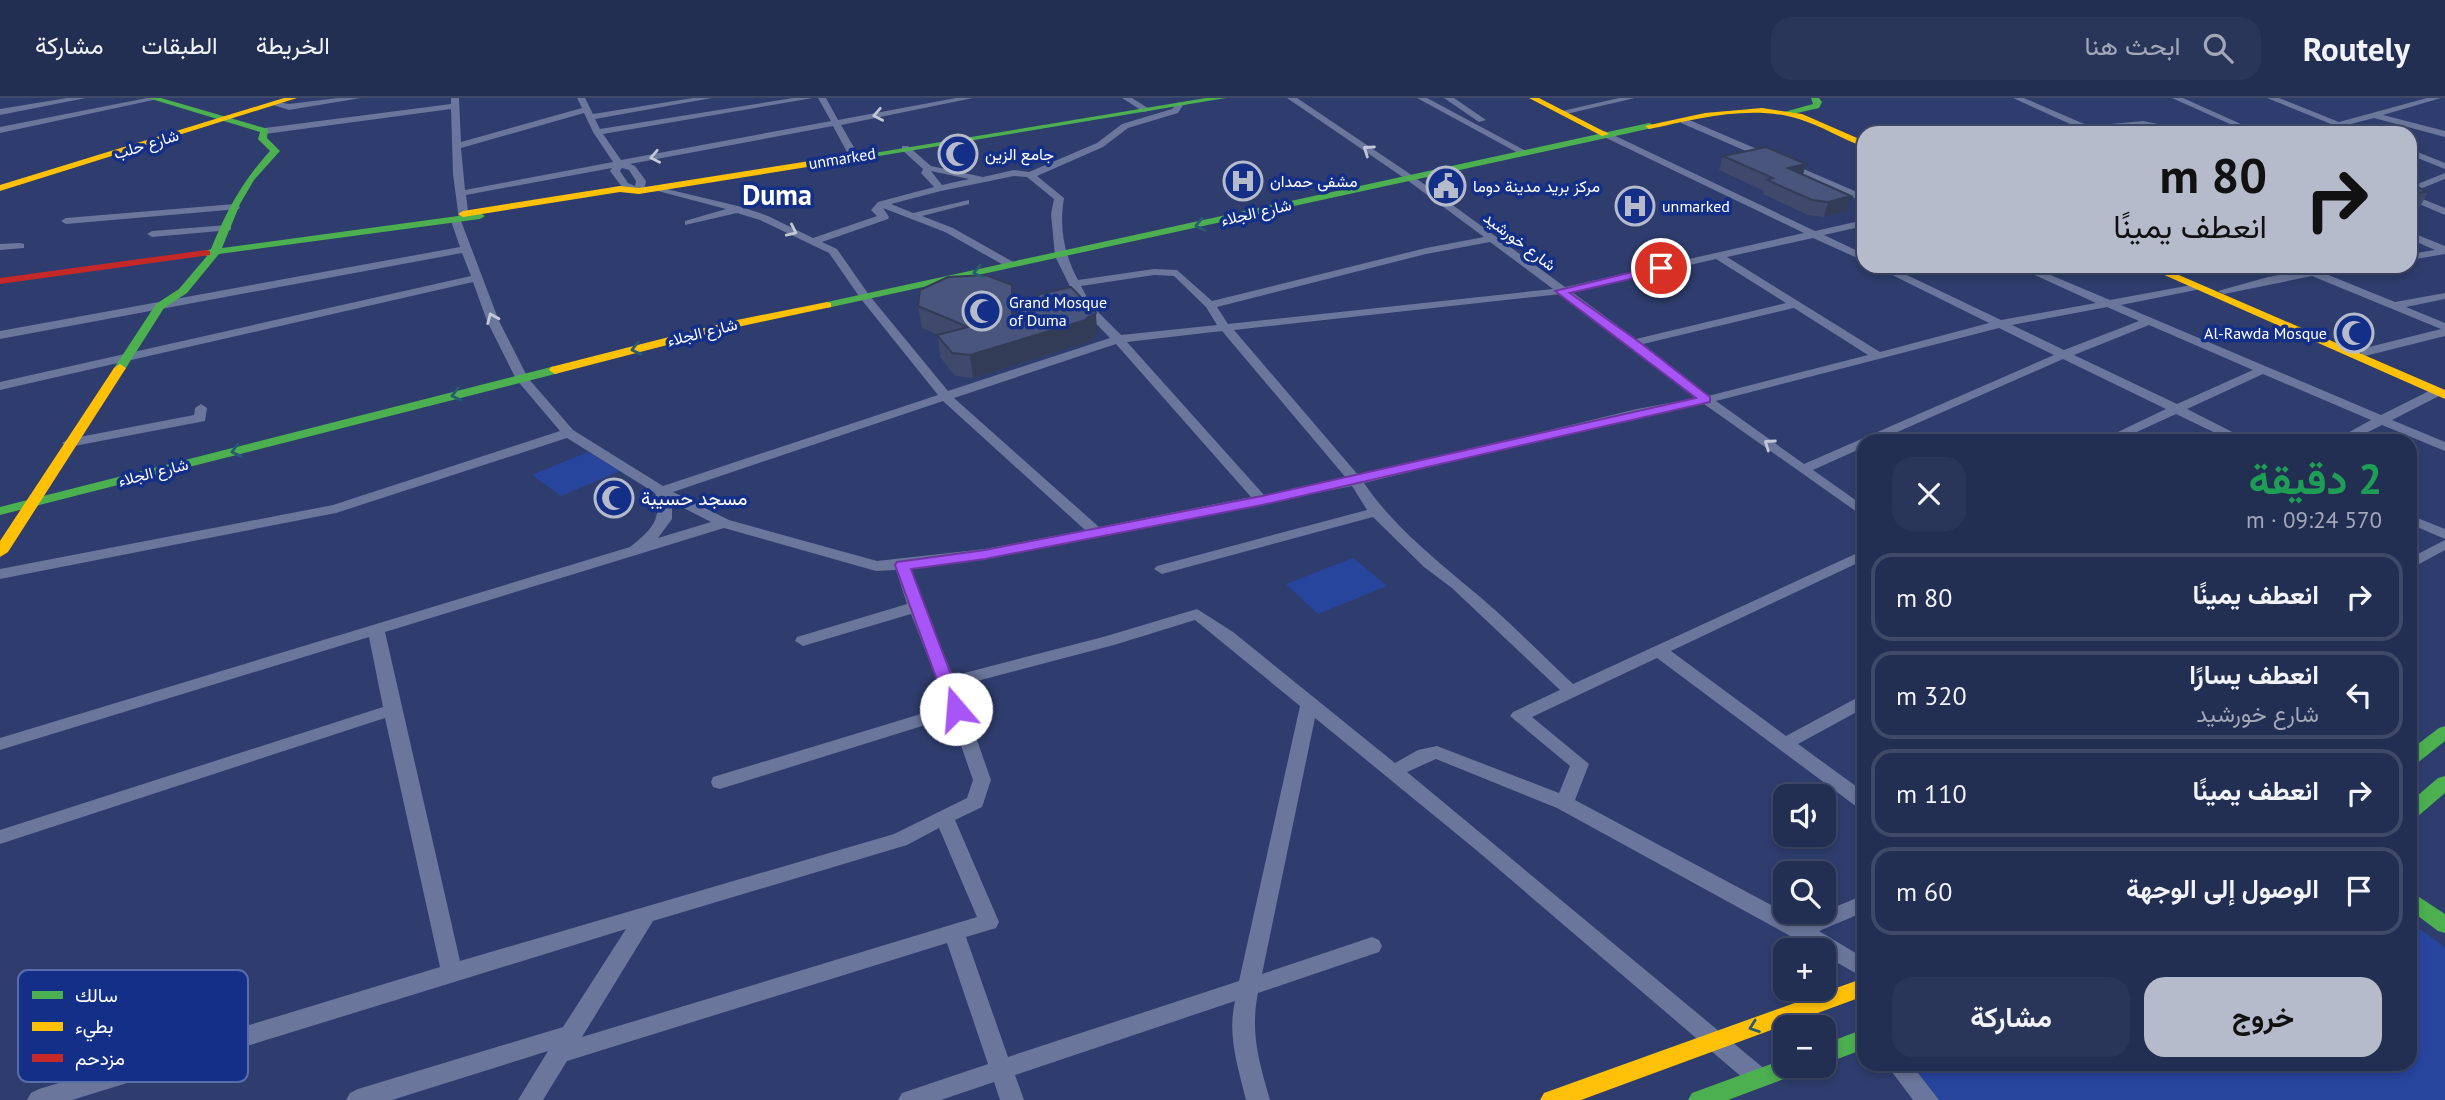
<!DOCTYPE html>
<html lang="ar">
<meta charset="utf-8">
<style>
:root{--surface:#222e52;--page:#2a3659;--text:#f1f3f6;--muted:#a2a8b8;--line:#3f4a69;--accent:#b6bbcc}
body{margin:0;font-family:"PT Sans",Vazirmatn,sans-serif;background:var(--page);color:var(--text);direction:rtl;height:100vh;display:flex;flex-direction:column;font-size:26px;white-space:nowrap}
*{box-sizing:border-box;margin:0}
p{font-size:23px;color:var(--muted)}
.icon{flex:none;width:38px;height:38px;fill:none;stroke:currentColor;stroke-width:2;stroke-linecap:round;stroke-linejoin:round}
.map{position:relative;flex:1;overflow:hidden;direction:ltr}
.sheet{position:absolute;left:1857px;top:336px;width:560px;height:637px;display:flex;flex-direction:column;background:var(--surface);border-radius:21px;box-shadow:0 4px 10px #0003,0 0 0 2px var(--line);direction:rtl}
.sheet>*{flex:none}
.banner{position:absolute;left:1857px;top:28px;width:560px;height:147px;border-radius:21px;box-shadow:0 4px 10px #0003,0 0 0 2px var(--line);direction:rtl;background:#b6bbcc;color:#111;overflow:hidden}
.tools{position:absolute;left:1773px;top:686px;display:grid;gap:14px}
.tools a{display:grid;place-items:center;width:63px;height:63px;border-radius:14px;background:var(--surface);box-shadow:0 4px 10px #0003,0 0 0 2px var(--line);font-size:35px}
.pin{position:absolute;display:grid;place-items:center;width:60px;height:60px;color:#fff;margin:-30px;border:4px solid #fff;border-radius:50%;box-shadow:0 2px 7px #0007}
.me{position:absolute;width:77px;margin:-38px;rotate:342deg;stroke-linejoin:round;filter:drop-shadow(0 0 5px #0008)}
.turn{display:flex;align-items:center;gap:24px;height:147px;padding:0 35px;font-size:32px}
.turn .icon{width:91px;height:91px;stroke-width:2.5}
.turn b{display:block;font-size:49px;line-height:60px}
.round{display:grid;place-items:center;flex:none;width:74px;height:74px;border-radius:21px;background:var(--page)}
.head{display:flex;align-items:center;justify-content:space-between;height:119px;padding:0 35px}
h1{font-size:42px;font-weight:700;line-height:52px;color:#1e9e55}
.cta{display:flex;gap:14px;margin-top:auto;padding:14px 35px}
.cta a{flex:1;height:80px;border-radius:21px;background:var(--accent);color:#111;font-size:28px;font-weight:700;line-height:80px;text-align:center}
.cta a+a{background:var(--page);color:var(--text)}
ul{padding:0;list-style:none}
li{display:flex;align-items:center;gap:21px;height:88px;margin:0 14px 10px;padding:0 21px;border:4px solid var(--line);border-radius:21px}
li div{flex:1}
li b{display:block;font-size:26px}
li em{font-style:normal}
header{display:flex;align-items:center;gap:42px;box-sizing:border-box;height:98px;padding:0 35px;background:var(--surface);border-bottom:2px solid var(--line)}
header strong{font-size:33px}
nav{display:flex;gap:38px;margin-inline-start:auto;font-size:24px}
.search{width:490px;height:63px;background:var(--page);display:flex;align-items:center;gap:18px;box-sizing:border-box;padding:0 24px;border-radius:21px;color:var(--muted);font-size:26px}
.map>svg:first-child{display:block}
.green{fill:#28459e}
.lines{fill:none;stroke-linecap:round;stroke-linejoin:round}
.street{fill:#6a769b;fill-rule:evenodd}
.fast{fill:#4caf50;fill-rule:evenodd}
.slow{fill:#ffc107;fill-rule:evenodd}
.jam{fill:#c62828;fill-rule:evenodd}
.wall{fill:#3f496b}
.shaded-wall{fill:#333c57}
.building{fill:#49557c;stroke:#333c57;stroke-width:2}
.oneway{stroke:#c3c8d7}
.oneway2{stroke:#285c74}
.route{fill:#a855f7;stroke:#6d37a1;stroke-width:2}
.labels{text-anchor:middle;stroke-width:7;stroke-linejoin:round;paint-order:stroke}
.far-street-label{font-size:16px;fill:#fff;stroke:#142f87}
.far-poi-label{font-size:16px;fill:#fff;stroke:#142f87;text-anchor:start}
.poi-label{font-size:19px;fill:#fff;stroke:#142f87;text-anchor:start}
.far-town-label{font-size:28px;font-weight:bold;fill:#fff;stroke:#142f87}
.key{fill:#142f87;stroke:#5a6dab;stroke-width:2}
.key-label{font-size:19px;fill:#fff}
</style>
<header>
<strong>Routely</strong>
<div class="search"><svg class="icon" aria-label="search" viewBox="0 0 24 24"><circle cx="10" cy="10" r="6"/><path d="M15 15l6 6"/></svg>ابحث هنا</div>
<nav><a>الخريطة</a><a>الطبقات</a><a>مشاركة</a></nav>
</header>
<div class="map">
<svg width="2445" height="1002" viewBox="0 0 2445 1002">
<rect width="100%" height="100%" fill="#2e3d6d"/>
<!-- green -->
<g class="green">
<polygon points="588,354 620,373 561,398 532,377"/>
<polygon points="1353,460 1387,488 1318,516 1286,486"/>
<polygon points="2410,824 2445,849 2445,1002 1938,1002 1908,966 2410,966"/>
</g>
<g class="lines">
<!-- street -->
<g class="street">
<polygon points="67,0 86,0 0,17 0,11"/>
<polygon points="147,0 158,1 0,35 0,29"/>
<polygon points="338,0 361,0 289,12 270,6 274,3 289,6"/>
<path d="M451 0H459L461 44 582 10 577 0H585L593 16 693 0H712L595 21 600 31 793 0H813L603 36 621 62 831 23 818 0H826L838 22 956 0H973L841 27 859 58 854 61 849 58 833 28 630 66 635 68 646 83 644 93 639 96 622 89 610 73 612 70 466 97 469 121 461 123 499 223 528 280 573 332 663 388 938 297 861 201 829 155 760 122 737 115 685 127V123L726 111 654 92V88L742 109 768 118 813 140 877 118 871 112 878 104 934 89 921 75 923 71 902 52V48H908L931 68 983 79 1014 72 1029 74 1097 45 1122 26 1172 11 1179 4 1183 7 1178 15 1128 30 1103 49 1037 78 1064 100C1059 130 1064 156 1078 182L1154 171 1177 172 1212 203 1426 150 1484 139 1407 82 1287 0H1297L1413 78 1565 189 1804 135 1602 38V34L1605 33 1815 133 1864 122V128L1824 137 1864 156V163L1813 140 1727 159 1880 254 1989 225 1874 168H1888L2001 222 2096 205 2015 168H2029L2110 202 2197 186 2203 189 2201 191 2121 207 2381 317 2433 291H2441V297L2392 322 2445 344V353L2382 327 2350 343H2333L2371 322 2263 276 2187 311 2250 343H2232L2176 316 2117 343H2099L2166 311 2063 261 1877 343H1864V349L1813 372 1864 408V419L1704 306 1637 319 1364 385C1391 425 1426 453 1462 484 1501 515 1537 552 1573 586L1864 452V462L1671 553 1786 638 1864 596V610L1798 646 1864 694V711L1857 709 1657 560 1532 619 1589 666 1575 702 1801 823 1864 797V814L1819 833 1864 860V880L1824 857V852H1816L1557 710 1436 661 1407 674 1767 973 1770 980 1767 987 1759 990 1751 987 1475 751 1315 620 1262 876 1372 839 1379 842 1382 848 1379 854 1258 895C1250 935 1259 963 1270 1002H1246C1238 969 1227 937 1235 903L1015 977 1024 1002H1000L994 984 941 1002H898L902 995 988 966 947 845 567 963 543 1002H518L548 953 392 1002H346L350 995 358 991 563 929 626 831 72 1002H27L31 995 39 991 440 869 385 620 0 746V732L383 609 369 539 0 652V640L630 449C650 433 663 422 655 395L567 340 336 415 0 481V471L333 407 560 333 516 281 487 223 473 184 0 292V284L471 178 462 155 0 241V233L460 149 451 123 459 121 453 76 451 11 265 36 261 33 265 30 451 6ZM584 15 593 34 613 64 465 92 461 50ZM622 70 629 72 636 83 635 88 628 85 620 73ZM931 73 969 81 942 87ZM1014 78 1027 79 1054 101 1051 116 1055 158 1080 209 1110 240 948 293 869 197 837 151 822 144 888 121 889 119 883 110 945 134 1007 169H1015V165L953 130 922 118 969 106V102L913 115 891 106 941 93ZM1490 144 1553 191 1228 226 1217 209 1426 156ZM1716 161 1786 205 1636 241 1572 194ZM1154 177 1174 178 1206 209 1217 227 1121 237 1091 207 1081 188ZM1561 196 1696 300 1637 311 1359 378 1234 232ZM2107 209 2139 223 2064 252 2012 227ZM1794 210 1868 257 1708 298 1643 246ZM2149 227 2253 272 2177 306 2074 257ZM1999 230 2054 257 1804 366 1716 303ZM1222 233 1347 381 1264 397 1127 244ZM1116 246 1251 399 1099 429 954 300ZM943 303 1085 432 985 451 877 463 729 422 673 394ZM1352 388 1367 412 1157 468 1154 471 1162 476 1373 419 1424 469 1452 490 1560 592 1513 614 1510 618 1570 668 1559 695 1437 648 1418 652 1395 665 1233 534 1197 511 1103 539 953 578 924 509 911 470 985 461ZM672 404 711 424 658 440 672 421ZM724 430 876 473 896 472 907 506 797 539 795 543 803 548 911 516 947 608 713 679 711 684 713 689 720 691 951 619 973 682 967 700 894 736 460 863 385 534ZM1195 522 1300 608 1239 883 1008 959 966 839 996 830 999 824 955 722 982 709 991 682 958 588 1114 547ZM939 730 977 819 582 939 653 823 907 747Z"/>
<polygon points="1122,0 1132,0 1151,12 1144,14"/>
<polygon points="1417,0 1427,0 1528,54 1520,56"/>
<polygon points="1444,0 1454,0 1486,22 1479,24"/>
<polygon points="1619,0 1635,0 1562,17 1558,14"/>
<polygon points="2013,0 2024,0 2089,28 2143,23 2168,28 2181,35 2133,28 2090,35"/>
<polygon points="2172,0 2183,0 2261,35 2250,35"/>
<polygon points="2267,0 2279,0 2339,24 2427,0 2441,0 2383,17 2445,33 2445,39 2374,20 2347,27 2365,35 2353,35"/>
<polygon points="1681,21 1687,21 1864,97 1864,104 1681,25"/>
<polygon points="2410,51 2445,65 2445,71 2410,57"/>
<polygon points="2445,75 2445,81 2410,95 2410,89"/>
<polygon points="2410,96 2445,110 2445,117 2410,102"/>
<polygon points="235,106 240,109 239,111 66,126 61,123 66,120"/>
<polygon points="227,127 231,128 231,132 152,139 147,136 152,133"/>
<polygon points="2410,134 2445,148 2445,156 2410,162 2410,156 2435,152 2410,141"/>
<polygon points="20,145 24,146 24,150 0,152 0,146"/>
<polygon points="2332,168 2357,168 2326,176 2395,204 2445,195 2445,201 2406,209 2445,225 2445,238 2365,258 2361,257 2361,251 2441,231 2312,178 2224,196 2218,193 2268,179"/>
<polygon points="201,306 207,310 205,323 69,349 62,345 69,341 194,317 195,310"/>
<polygon points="2410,417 2445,431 2445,441 2410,426"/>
<polygon points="2445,442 2445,452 2410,471 2410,460"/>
<polygon points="1886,966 1911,966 1939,1002 1913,1002"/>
</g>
<!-- fast -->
<g class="fast">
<path d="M148 0H161L268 31 267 40 280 53 254 82 240 106 222 150 480 115 485 118 480 121 219 156 187 195 164 210 124 273H116L114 270 156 206 179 191 207 158 201 155 211 151C227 112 241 85 270 53L258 41 260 34Z"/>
<polygon points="1206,0 1226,0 873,59 868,56"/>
<polygon points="1811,0 1819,0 1822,4 1819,10 1788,17 1784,14 1813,6"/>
<polygon points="1649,25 1652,26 1652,30 827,210 821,207 827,204"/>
<polygon points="555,268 559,269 559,275 0,417 0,409"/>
<polygon points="2445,628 2445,643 2416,666 2410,667 2410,652 2439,630"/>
<polygon points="2445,678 2445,695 2417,719 2410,721 2410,704 2438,680"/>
<polygon points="2410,793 2445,816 2445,835 2438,833 2410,812"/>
<polygon points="1864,931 1864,951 1824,966 1824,946"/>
<polygon points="1785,961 1785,968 1803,968 1800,975 1728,1002 1688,1002 1692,995"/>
</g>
<!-- slow -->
<g class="slow">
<polygon points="284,0 297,0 0,93 0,87"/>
<polygon points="1529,0 1539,0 1609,36 1602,38"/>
<path d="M1762 10 1802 16 1864 43V49C1842 41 1822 28 1799 21 1750 6 1697 21 1649 31L1645 28 1705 15Z"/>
<polygon points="873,53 876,54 876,58 639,96 620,94 463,119 458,116 463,113 620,88 639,90"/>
<polygon points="2144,168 2158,168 2445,292 2445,301"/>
<polygon points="827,204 831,205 831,209 733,230 555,276 549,272 551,269 732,223"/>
<polygon points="120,266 126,270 8,454 0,459 0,443 114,270"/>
<polygon points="1864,880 1864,898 1581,1002 1540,1002 1544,995"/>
</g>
<!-- jam -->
<polygon class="jam" points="206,152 210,153 210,157 0,186 0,180"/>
</g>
<!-- wall -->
<g class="wall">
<polygon points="1723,58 1803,76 1847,113 1824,119 1808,117 1763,96 1764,93 1719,72"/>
<polygon points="2410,86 2428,94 2420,109 2410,109"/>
<polygon points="1012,187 1014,218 1097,237 1090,241 1091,243 973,280 955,278 940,259 938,237 922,230 918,208"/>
</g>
<!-- shaded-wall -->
<g class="shaded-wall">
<polygon points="1806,66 1802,80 1788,70"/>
<polygon points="1851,98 1847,113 1824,119 1828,104"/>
<polygon points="1012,187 1014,208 1014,242 1012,220"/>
<polygon points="1096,215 1097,237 1090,241 1091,243 973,280 970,257 1087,220"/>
</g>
<!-- building -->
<g class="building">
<polygon points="1766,49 1806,66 1788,70 1851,98 1828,104 1812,102 1767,82 1773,80 1723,58"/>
<polygon points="2410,86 2428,94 2410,95"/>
<polygon points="986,177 1012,187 1012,220 1040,196 1071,189 1096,215 1087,220 1089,221 970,257 952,255 937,237 968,229 918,208 920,192 948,179"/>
</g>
<!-- one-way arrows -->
<defs><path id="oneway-chevron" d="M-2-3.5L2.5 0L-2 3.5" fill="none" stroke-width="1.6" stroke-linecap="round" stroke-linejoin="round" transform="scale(1.75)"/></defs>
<g class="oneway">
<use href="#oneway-chevron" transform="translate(878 17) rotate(169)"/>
<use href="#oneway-chevron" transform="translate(1368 52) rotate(-145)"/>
<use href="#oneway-chevron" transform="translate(655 59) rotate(169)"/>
<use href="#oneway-chevron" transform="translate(792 133) rotate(25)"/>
<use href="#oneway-chevron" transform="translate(492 220) rotate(-113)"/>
<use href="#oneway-chevron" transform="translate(1769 346) rotate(-145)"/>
</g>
<g class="oneway2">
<use href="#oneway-chevron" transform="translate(1200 127) rotate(167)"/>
<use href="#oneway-chevron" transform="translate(978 174) rotate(168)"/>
<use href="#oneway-chevron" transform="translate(636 251) rotate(166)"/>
<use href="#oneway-chevron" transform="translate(456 297) rotate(166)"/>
<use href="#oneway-chevron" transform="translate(236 353) rotate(166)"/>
<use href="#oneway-chevron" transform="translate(1754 929) rotate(160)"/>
</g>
<!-- route -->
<polygon class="route" points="1661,167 1665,168 1665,173 1570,195 1638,243 1710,299 1710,304 1262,407 985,461 911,471 964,611 962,615 949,615 895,467 897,464 985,452 1262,398 1696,300 1555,193"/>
<!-- icons -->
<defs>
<symbol id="mosque-ring" viewBox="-11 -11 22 22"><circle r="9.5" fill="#142f87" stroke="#b6bbcc" stroke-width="1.5"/><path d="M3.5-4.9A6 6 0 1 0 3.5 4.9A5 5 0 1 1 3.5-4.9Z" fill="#b6bbcc"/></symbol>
<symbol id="hospital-ring" viewBox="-11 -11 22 22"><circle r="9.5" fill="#142f87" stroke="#b6bbcc" stroke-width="1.5"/><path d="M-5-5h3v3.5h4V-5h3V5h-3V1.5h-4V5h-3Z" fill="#b6bbcc"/></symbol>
<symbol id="civic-ring" viewBox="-11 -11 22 22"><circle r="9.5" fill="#142f87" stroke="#b6bbcc" stroke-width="1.5"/><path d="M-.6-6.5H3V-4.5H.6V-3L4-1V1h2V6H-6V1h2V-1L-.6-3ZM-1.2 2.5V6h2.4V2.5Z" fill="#b6bbcc"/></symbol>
</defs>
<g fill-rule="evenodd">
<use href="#mosque-ring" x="936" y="34" width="44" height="44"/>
<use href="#hospital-ring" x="1221" y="61" width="44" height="44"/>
<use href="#civic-ring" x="1424" y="66" width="44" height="44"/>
<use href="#hospital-ring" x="1613" y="86" width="44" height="44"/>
<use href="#mosque-ring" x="960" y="191" width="44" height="44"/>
<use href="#mosque-ring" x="2332" y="213" width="44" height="44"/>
<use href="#mosque-ring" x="592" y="378" width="44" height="44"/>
</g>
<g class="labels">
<!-- far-street labels -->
<g class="far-street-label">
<text transform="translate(146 46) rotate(-17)" y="6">شارع حلب</text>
<text transform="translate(842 60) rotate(-9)" y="6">unmarked</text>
<text transform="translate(1256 114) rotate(-13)" y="6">شارع الجلاء</text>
<text transform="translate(1520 143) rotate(37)" y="6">شارع خورشيد</text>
<text transform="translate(702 234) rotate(-14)" y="6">شارع الجلاء</text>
<text transform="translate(153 374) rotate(-14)" y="6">شارع الجلاء</text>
</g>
<!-- far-poi labels -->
<g class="far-poi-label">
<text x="985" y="62">جامع الزين</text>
<text x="1270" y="89">مشفى حمدان</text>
<text x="1473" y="94">مركز بريد مدينة دوما</text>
<text x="1662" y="114">unmarked</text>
<text x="1009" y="210">Grand Mosque<tspan x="1009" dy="18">of Duma</tspan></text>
<text x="2327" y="241" text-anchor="end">Al-Rawda Mosque</text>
</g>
<!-- poi labels -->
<g class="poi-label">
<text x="641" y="407">مسجد حسيبة</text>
</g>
<!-- far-town labels -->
<g class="far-town-label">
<text x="777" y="107">Duma</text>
</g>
</g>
<!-- legend -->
<rect x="18" y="872" width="230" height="112" rx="10" class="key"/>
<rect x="32" y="893" width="31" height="8" fill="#4caf50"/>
<rect x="32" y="924" width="31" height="9" fill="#ffc107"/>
<rect x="32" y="956" width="31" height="8" fill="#c62828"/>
<g class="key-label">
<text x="75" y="904">سالك</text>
<text x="75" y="935">بطيء</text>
<text x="75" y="967">مزدحم</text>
</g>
</svg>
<div class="tools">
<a><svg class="icon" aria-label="sound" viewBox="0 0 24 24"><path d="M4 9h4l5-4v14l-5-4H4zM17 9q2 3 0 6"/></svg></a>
<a><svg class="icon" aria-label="search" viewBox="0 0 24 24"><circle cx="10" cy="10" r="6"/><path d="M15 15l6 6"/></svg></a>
<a>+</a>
<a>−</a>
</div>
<div class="pin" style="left:1661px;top:170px;background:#d93025"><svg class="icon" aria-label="arrive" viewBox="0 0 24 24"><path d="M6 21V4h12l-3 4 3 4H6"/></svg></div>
<svg class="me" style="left:956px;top:611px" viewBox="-20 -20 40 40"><circle r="19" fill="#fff"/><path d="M0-13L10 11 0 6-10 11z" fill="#a855f7"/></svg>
<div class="banner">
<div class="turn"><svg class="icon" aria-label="right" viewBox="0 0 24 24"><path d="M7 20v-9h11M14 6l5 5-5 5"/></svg><div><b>80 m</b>انعطف يمينًا</div></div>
</div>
<section class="sheet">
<div class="head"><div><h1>2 دقيقة</h1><p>570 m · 09:24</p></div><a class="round"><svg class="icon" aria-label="close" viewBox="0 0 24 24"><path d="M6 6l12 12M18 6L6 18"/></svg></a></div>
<ul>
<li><svg class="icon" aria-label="right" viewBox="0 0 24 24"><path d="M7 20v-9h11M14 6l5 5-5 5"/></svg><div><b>انعطف يمينًا</b></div><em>80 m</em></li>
<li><svg class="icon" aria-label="left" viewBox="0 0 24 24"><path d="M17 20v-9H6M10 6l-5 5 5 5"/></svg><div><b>انعطف يسارًا</b><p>شارع خورشيد</p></div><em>320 m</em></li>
<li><svg class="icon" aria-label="right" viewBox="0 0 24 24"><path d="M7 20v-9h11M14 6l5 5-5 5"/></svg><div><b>انعطف يمينًا</b></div><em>110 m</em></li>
<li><svg class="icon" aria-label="arrive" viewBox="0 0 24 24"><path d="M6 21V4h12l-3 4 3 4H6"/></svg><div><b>الوصول إلى الوجهة</b></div><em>60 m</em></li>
</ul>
<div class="cta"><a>خروج</a><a>مشاركة</a></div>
</section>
</div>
